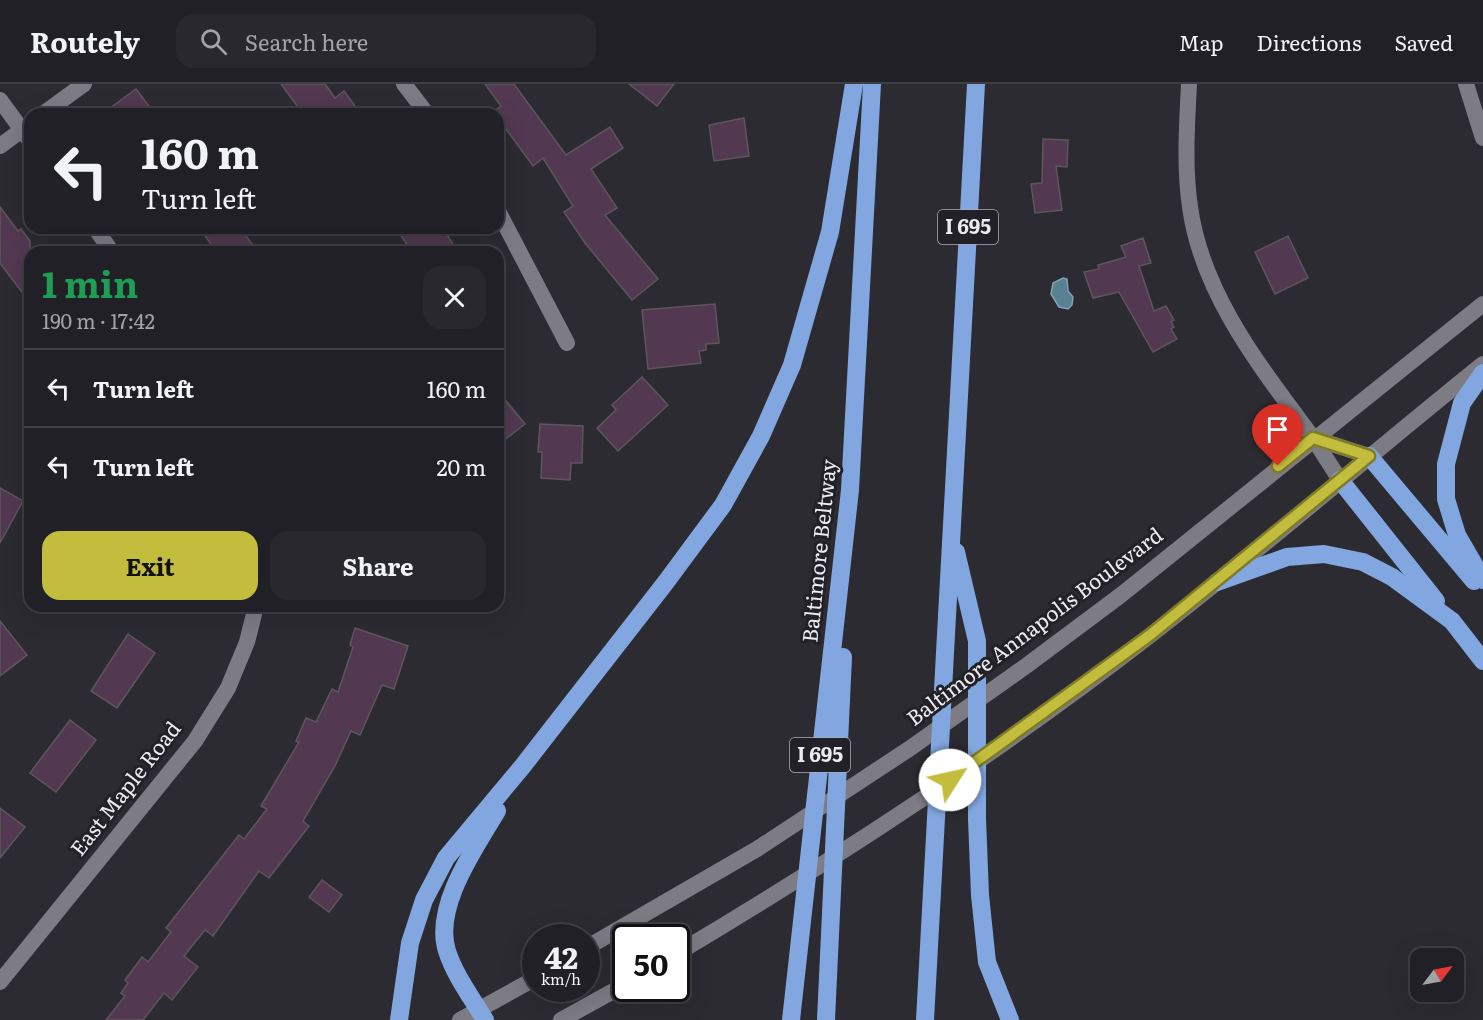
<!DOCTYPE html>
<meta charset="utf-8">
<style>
:root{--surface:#212026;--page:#29282e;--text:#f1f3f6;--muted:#a2a3a7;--line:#3e3e43;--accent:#c3bd3e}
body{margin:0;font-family:Literata,serif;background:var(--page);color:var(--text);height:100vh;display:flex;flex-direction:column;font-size:22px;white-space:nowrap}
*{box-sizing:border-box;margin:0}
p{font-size:20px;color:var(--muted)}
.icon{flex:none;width:33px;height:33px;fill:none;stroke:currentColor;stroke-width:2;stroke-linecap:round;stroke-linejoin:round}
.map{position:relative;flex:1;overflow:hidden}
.details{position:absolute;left:24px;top:162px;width:480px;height:366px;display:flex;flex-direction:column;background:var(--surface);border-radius:18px;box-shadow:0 6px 24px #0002,0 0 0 2px var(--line)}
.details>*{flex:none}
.guide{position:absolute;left:24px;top:24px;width:480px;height:126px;border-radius:18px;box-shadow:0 6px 24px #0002,0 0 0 2px var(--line);background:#212026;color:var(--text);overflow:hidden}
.needle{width:39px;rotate:58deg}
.buttons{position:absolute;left:1410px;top:864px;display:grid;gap:12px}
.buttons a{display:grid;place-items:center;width:54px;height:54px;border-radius:12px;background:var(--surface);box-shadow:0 6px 24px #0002,0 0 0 2px var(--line);font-size:30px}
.speed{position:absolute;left:522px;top:840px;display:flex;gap:12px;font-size:30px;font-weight:700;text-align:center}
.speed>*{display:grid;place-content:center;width:78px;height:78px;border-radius:50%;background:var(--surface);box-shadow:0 6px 24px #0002,0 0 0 2px var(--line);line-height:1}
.speed small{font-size:15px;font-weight:400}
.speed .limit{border:3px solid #111;border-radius:9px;background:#fff;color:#111}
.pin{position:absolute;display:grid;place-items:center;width:51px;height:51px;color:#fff;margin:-62px -26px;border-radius:50% 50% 50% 0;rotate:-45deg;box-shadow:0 0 6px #0007}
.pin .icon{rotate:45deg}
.me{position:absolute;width:66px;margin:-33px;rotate:55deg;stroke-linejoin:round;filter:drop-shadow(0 0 4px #0008)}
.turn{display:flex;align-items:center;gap:21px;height:126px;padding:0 18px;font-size:27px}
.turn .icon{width:78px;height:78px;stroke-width:2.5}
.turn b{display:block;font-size:42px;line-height:51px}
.round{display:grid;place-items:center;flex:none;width:63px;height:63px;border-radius:18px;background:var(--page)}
.headline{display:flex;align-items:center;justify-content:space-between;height:102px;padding:0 18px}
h1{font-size:36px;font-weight:700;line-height:45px;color:#1e9e55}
.action{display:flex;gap:12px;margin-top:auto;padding:12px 18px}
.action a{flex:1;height:69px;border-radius:18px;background:var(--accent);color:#111;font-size:24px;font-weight:700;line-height:69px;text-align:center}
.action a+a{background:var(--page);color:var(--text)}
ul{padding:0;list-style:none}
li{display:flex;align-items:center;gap:18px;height:78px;padding:0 18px;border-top:2px solid var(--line)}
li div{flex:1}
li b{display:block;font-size:22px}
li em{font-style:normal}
header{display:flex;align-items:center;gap:36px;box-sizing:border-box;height:84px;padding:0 30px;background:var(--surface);border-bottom:2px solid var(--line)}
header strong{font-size:28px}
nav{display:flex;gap:33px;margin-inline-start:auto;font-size:21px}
.search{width:420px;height:54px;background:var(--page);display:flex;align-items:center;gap:15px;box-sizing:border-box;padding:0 21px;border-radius:18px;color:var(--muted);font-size:22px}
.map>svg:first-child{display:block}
.water{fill:#588293;stroke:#84a2af;stroke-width:1.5}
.building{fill:#523851;stroke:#5d565c;stroke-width:1.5}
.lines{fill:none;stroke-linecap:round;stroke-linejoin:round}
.minor{stroke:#7d7c85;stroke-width:16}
.secondary{stroke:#7d7c85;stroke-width:16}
.motorway{stroke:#82a7e0;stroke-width:18}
.route-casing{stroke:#7f7b28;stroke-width:15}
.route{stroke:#c3bd3e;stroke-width:10}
.labels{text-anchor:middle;stroke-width:6;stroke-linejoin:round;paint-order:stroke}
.shield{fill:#232128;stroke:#b0aeb4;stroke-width:1.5}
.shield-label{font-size:20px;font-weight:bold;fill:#ecebf0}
.street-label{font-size:21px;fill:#ecebf0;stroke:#232128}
</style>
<header>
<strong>Routely</strong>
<div class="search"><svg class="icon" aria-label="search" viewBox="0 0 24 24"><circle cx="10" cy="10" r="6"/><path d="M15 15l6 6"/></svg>Search here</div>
<nav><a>Map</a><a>Directions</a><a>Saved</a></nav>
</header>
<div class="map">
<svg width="1483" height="936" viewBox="0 0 1483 936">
<rect width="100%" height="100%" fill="#2c2b32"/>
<!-- water -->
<polygon class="water" points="1063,194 1067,195 1068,207 1073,213 1072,221 1068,225 1059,223 1051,210 1053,199"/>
<!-- building -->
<g class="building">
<polygon points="281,0 325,0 335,14 344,7 361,30 303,30"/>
<polygon points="485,0 514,0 566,71 610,43 623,64 591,85 617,124 605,131 658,195 632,216 585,159 564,128 573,122 543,74 533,82 498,34 498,30 493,28 501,22"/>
<polygon points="629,0 674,0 657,22"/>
<polygon points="136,5 155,30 102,30"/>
<polygon points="744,34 749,72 714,77 709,41"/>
<polygon points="1043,55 1068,56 1067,83 1056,82 1062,126 1035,129 1031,100 1042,99"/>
<polygon points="0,123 18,147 21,145 30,157 30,219 0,179"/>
<polygon points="199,144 240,144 258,168 217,168"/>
<polygon points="396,144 443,144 454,162 444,168 412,168"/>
<polygon points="1288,152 1308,194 1275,210 1255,168"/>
<polygon points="1143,154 1151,179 1139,182 1154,227 1166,222 1174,236 1171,238 1174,243 1171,245 1177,255 1153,268 1119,208 1093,214 1084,188 1099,185 1098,181 1126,173 1121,162"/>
<polygon points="715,220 719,259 706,260 706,266 699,267 701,279 648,285 642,226"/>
<polygon points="642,293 668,321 618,367 597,344 616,326 612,321"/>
<polygon points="498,307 525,340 498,361"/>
<polygon points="540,340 583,342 582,379 571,379 570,396 541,394 542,368 538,368"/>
<polygon points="0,404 23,417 0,459"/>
<polygon points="0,537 27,571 0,592"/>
<polygon points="355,544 408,562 394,605 382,601 360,651 351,647 335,682 303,737 309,742 269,794 259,787 213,852 205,846 184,872 198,883 172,916 164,909 143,936 106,936 125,912 121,909 128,899 125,896 142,873 148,878 171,848 166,844 239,751 244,755 267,725 261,722 299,658 296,657 306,634 316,638 332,605 338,608 353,563 350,561"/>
<polygon points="128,550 155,569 117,624 91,607"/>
<polygon points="70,636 96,656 56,708 30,689"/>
<polygon points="0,724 25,743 0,774"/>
<polygon points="322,796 342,811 329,828 309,813"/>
</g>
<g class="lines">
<!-- minor -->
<g class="minor">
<polyline points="404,0 427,30"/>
<path d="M1189 0C1187 41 1184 82 1190 123 1202 211 1262 285 1313 354"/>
<polyline points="1466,0 1483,54"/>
<polyline points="43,30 84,0"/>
<polyline points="0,62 30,40"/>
<polyline points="498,127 567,259"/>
</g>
<!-- secondary -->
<g class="secondary">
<polyline points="0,16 30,57"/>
<polyline points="95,144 112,168"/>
<polyline points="1313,354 1369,372"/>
<polyline points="1313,354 1340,396"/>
<polyline points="586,864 757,765 909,665 1026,582 1121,511 1483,220"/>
<path d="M676 870C841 772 1001 667 1152 550 1264 463 1372 369 1483 280"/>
<polyline points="0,898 195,657 228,604 247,558 256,522"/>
<polyline points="460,936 536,894"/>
<polyline points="561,936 626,900"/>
</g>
<!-- motorway -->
<g class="motorway">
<polyline points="1483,289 1462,319 1446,380 1446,415 1457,451 1483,496"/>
<polyline points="1369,372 1474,497"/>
<polyline points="1340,396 1436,517"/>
<polyline points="956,468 977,557 977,735 980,811 987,878 1010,936"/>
<polyline points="1217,498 1287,473 1324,470 1363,478 1392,493 1452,537 1483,577"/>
<polyline points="399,936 410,859 424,816 446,774 522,683 666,498 723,421 761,352 792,281 830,148 854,0"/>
<path d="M485 936C472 914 455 892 447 867 433 823 475 764 497 727"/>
<polyline points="791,936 850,406 872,0"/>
<polyline points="826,936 843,573"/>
<polyline points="925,936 976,0"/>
</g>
</g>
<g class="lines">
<defs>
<polyline id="route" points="950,696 1150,551 1369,372 1313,354 1278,382"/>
</defs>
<!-- route casing -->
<use href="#route" class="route-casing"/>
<!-- route -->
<use href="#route" class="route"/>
</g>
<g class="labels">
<!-- shield labels -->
<g class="shield">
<rect x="938" y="126" width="60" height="34" rx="4.5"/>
<rect x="790" y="654" width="60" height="34" rx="4.5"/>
</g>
<g class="shield-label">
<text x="968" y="150">I 695</text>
<text x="820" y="678">I 695</text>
</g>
<!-- street labels -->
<g class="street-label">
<text transform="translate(820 467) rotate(-84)" y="7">Baltimore Beltway</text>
<text transform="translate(1035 543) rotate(-37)" y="7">Baltimore Annapolis Boulevard</text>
<text transform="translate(126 705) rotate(-52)" y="7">East Maple Road</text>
</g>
</g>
</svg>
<div class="buttons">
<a><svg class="needle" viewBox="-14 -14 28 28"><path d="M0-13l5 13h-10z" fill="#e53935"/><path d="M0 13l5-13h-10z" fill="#a2a3a7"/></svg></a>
</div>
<div class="speed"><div>42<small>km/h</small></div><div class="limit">50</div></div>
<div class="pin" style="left:1278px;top:382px;background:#d93025"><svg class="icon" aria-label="arrive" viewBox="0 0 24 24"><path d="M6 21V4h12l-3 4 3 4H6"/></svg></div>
<svg class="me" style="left:950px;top:696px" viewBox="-20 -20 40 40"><circle r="19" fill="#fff"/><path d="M0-13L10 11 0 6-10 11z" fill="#c3bd3e"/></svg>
<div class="guide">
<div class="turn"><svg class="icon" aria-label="left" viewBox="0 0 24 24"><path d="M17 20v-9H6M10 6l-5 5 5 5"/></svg><div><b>160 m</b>Turn left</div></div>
</div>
<section class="details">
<div class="headline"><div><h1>1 min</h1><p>190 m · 17:42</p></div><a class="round"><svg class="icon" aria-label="close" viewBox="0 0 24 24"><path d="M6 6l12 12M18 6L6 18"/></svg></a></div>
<ul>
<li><svg class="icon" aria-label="left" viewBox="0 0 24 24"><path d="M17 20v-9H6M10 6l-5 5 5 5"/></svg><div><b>Turn left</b></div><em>160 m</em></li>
<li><svg class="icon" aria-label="left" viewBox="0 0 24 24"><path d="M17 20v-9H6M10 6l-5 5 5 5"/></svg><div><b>Turn left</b></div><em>20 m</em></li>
</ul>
<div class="action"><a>Exit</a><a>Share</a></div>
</section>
</div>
